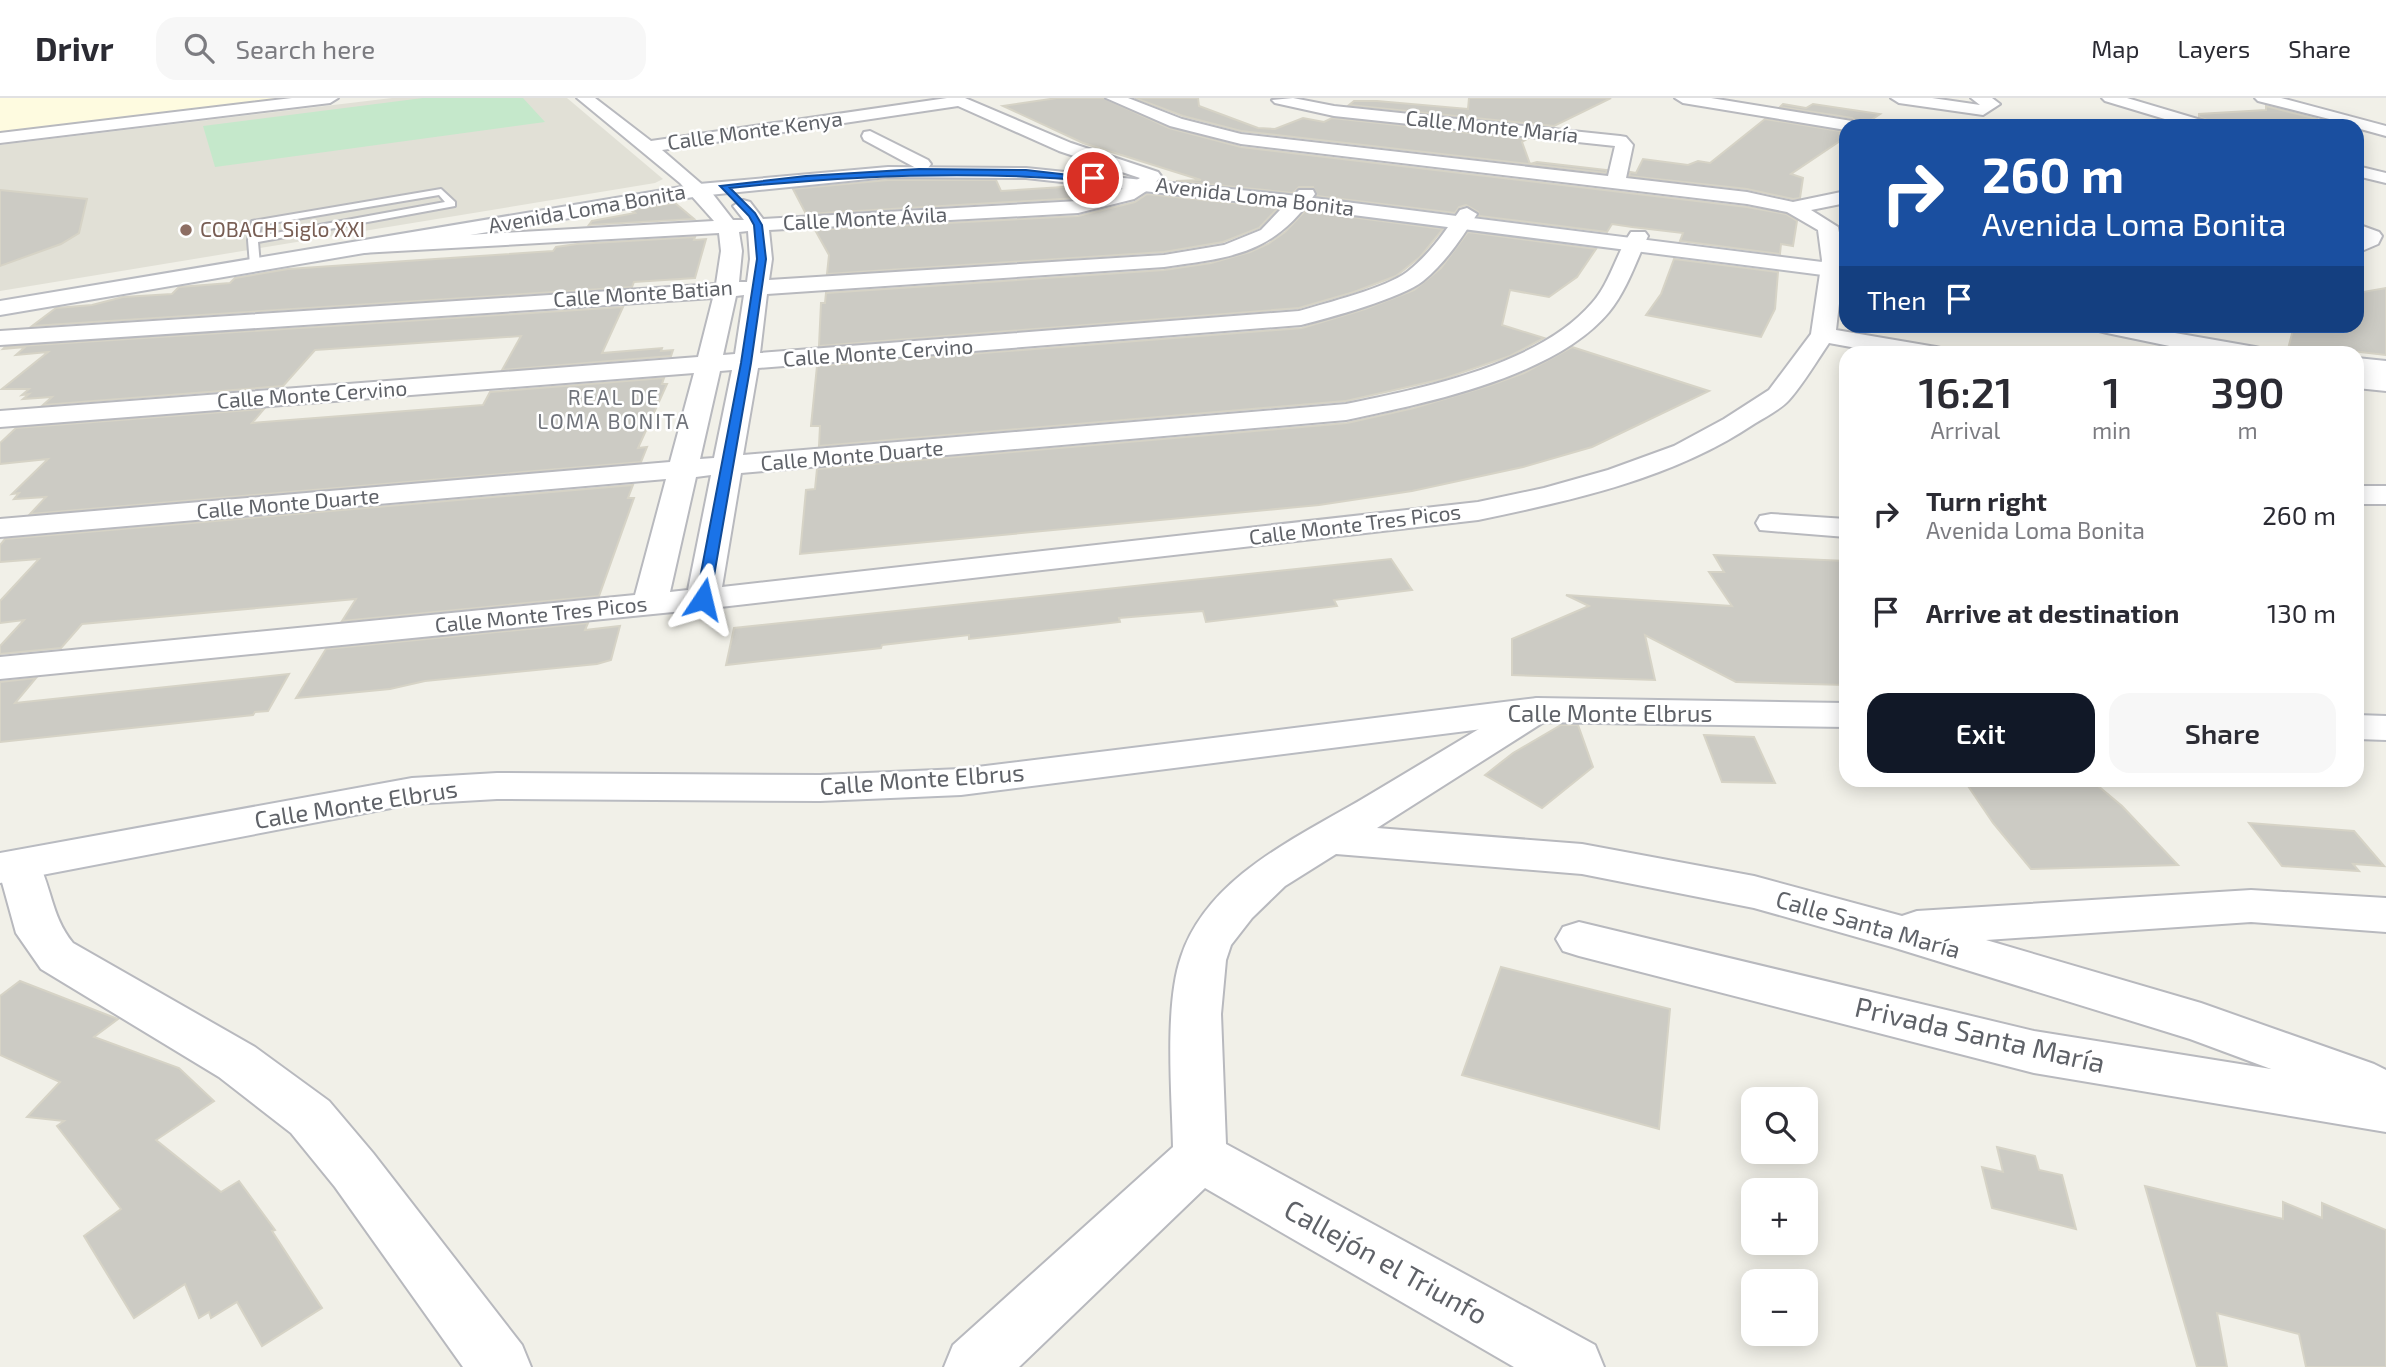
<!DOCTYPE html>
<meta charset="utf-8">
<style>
:root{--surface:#fff;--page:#f7f7f7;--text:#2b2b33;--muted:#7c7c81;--line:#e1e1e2;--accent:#111827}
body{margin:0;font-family:"Exo 2",sans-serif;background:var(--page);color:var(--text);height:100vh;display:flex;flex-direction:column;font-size:26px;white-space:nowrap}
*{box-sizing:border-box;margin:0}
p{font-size:23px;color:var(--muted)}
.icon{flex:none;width:38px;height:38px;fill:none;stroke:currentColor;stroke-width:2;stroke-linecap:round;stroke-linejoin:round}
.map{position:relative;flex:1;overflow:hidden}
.sheet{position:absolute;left:1839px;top:248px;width:525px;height:441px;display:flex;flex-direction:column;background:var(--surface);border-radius:21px;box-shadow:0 4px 18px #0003}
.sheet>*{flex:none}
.top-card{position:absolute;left:1839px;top:21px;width:525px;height:214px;border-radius:21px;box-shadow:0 4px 18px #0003;background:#1a4fa0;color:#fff;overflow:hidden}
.tools{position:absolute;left:1741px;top:989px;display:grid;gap:14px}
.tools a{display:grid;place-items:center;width:77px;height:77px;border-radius:14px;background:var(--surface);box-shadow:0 4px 18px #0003;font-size:35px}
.pin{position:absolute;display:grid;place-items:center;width:60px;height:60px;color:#fff;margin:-30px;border:4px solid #fff;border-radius:50%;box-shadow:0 2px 7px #0007}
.me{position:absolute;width:77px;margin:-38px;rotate:10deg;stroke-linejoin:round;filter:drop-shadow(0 0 5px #0008)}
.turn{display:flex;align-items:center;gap:24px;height:147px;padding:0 28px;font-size:32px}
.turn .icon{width:91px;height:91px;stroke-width:2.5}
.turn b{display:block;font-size:49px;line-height:60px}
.then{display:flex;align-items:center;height:66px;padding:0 28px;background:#0003;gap:14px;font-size:26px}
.eta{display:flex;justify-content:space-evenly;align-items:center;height:119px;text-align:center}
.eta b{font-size:42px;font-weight:600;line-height:49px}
.button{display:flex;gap:14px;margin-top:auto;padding:14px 28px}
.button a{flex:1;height:80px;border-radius:21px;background:var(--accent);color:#fff;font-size:28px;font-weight:600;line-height:80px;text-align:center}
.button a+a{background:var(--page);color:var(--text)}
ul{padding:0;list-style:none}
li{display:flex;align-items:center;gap:21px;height:98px;padding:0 28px}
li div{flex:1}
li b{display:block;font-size:26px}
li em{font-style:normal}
header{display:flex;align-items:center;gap:42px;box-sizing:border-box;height:98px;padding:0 35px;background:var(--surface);border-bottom:2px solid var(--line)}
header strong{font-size:33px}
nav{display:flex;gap:38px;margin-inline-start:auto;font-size:24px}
.search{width:490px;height:63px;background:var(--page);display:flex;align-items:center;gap:18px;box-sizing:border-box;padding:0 24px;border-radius:21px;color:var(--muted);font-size:26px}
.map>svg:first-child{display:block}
.commercial{fill:#fefbe0}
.education{fill:#e1e0d6}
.green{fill:#c5e8cb}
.building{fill:#cccbc4;stroke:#d6d3c6;stroke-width:2}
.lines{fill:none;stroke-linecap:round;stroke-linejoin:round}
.lane-casing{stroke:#b8b9be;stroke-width:4}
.street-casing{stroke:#b8b9be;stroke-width:4}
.secondary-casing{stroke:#b9bbc1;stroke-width:4}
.lane{fill:#fff;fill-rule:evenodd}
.street{fill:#fff;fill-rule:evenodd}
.secondary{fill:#fff;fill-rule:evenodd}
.route{fill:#1a73e8;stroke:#114b97;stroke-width:2}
.education-dot{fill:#8d6e63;stroke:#fff;stroke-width:2.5}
.labels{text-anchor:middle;stroke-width:5;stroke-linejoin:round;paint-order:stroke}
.far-street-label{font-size:21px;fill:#5f6268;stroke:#fff}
.far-education-label{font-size:21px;fill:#785e54;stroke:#fff;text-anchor:start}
.far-neighbourhood-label{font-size:21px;letter-spacing:2px;fill:#70737a;stroke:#fff}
.street-label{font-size:24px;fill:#5f6268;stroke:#fff}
.near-street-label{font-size:28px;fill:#5f6268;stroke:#fff}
</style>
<header>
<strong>Drivr</strong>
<div class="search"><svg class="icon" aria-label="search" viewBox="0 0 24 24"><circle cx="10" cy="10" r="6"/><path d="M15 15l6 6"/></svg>Search here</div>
<nav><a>Map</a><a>Layers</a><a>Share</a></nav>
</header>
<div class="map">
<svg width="2386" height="1269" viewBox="0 0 2386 1269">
<rect width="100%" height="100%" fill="#f1f0e8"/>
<!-- commercial -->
<polygon class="commercial" points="0,0 282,0 0,34"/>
<!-- education -->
<polygon class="education" points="392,0 567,0 663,81 655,85 0,193 0,47"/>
<!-- green -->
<polygon class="green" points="423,0 523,0 545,24 215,69 203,28"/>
<!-- building -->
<g class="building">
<polygon points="1057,0 1104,0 1169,30 1241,49 1747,109 1786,116 1797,123 1793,148 1781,146 1780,156 1680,143 1683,135 1632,129 1612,126 1607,134 1479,118 1478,114 1466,107 1459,109 1455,115 1317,98 1313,89 1299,89 1293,95 1176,83 1201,82 1083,45 1003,8"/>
<polygon points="1135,0 1198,0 1199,8 1258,30 1275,31 1303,20 1324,24 1332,20 1527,41 1522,44 1530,66 1537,64 1607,72 1606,75 1241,33 1183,18"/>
<polygon points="1469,0 1611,0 1554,28 1349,7 1354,3 1377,3 1468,11"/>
<polygon points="1783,6 1806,10 1813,6 1880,16 1862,28 1852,20 1780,9"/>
<polygon points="2266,8 2317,21 2317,28 2223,28 2199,19 2199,16 2266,12"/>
<polygon points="1765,21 1846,34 1846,39 1791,76 1803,80 1800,100 1793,101 1747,91 1629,78 1630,74 1636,75 1643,61 1688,67 1698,63 1710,65"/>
<polygon points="888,82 996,82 1001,93 1078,88 1115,92 1078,100 806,116 793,91"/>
<polygon points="0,92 87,101 79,135 61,146 0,168"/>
<polygon points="1147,96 1278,110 1259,130 1223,144 1164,154 827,176 829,157 815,132 1078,118 1135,104"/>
<polygon points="675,105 694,121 589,127 592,123 635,115 631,112"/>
<polygon points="1305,113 1443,131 1420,159 1396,178 1354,194 1299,210 819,248 821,205 825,205 826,195 1164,172 1211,165 1250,154 1268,146 1285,134"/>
<polygon points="1468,134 1596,151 1577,179 1549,199 1510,192 1502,227 1544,240 1510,258 1443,281 1346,303 819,348 820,328 811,328 817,268 1302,230 1365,211 1414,192 1441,170"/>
<polygon points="695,139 694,142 706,141 695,180 634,184 632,189 32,228 56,210 92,207 123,199 172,196 179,189 230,185 235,180 288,171 553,153 556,149 577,146"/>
<polygon points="1674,161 1778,174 1775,211 1761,239 1646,217 1661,196"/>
<polygon points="2386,190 2386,257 2334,251 2334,256 2313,256 2288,251 2294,228 2357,228 2357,195"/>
<polygon points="623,209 602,255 662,250 661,253 673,252 671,258 502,272 521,238 315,252 283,288 43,307 52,299 23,301 29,296 22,297 29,291 2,291 48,254 16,257 25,249 3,251 5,249"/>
<polygon points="1572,249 1709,293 1592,349 1523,369 1412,393 1319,407 800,456 806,392 815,391 817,371 1347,325 1414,310 1488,288 1524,275"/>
<polygon points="664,280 662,286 667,286 638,350 647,349 641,364 30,416 46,399 14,401 19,395 12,396 48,361 0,366 0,345 16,330 264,311 252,325 483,307 490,294"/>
<polygon points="633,387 628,400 634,400 599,498 342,523 356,501 82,526 61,550 0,556 0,548 24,522 0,525 0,503 39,461 0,464 0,447 5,441"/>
<polygon points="1714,457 1846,463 1846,587 1736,584 1645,537 1655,582 1512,577 1512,541 1589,508 1566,497 1732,508 1709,474 1724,474"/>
<polygon points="1391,461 1412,492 1334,502 1337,508 1206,524 1203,513 1119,520 1120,524 969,541 969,537 882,547 881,550 726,567 734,530"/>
<polygon points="588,525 585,532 620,528 611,562 597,566 425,583 390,591 296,600 326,551"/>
<polygon points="289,576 268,613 255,614 253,617 0,644 0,584 36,580 15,605"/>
<polygon points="1561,627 1578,627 1593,669 1542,710 1485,677 1513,655"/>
<polygon points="1704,637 1754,639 1775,685 1722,684"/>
<polygon points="1964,682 2091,682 2122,708 2178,767 2031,771 1993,725"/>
<polygon points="2249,725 2354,733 2384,768 2353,766 2359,773 2282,768"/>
<polygon points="1501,869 1670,911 1659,1031 1462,977"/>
<polygon points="20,883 118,921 94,939 179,970 214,1003 156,1042 221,1094 239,1083 275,1132 272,1133 322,1210 262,1248 237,1204 211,1220 209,1214 199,1220 185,1186 134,1220 84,1138 121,1111 57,1028 64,1023 27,1019 60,984 0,957 0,898"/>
<polygon points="1997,1049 2035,1058 2039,1072 2062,1077 2076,1131 1992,1110 1982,1069 2003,1074"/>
<polygon points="2145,1088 2283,1121 2283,1104 2322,1120 2322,1105 2386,1132 2386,1269 2306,1269 2299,1236 2217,1215 2227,1269 2197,1269"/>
</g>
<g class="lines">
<defs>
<path id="lane" d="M441 91 455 104V108L258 144 260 167 255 170 250 167 248 142 252 123ZM439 97 445 104 259 138 261 127Z"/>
<g id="street">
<polygon points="292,0 338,0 330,5 0,45 0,35"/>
<path d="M577 0H595L651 43 947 0H965L1071 45 1158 74 1161 78 1151 90 1134 101 1078 115 769 132 772 161 769 182 1164 157 1224 147 1261 132 1299 92H1313L1315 96C1272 157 1233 159 1164 169L767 196 760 255 1299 213C1326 205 1386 190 1407 174 1429 157 1444 135 1460 112L1467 110 1477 116C1461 141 1446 164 1423 183 1402 200 1329 220 1301 227L758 270 743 357 1346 306C1423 290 1539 267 1592 205 1610 185 1616 156 1631 134H1645L1648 138C1636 163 1627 192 1609 214 1555 279 1426 305 1346 322L741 375 722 489 1478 404 1544 390 1608 372 1674 348 1724 321 1769 292 1811 236 1822 162 1818 132 1787 114 1747 106 1241 46 1170 28 1106 0H1128L1182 21 1241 36 1608 78 1615 48 1334 18 1275 5 1272 2 1293 0 1334 8 1620 38 1626 39 1633 47 1626 80 1747 94 1793 104 1846 93V105L1811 112 1838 129 1844 162 1836 232 1936 249 1945 251 1948 256H1889L1829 245C1816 264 1804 285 1789 302 1780 312 1765 319 1754 326 1672 381 1573 402 1478 422L703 511 0 581V559L635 497 666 381 0 439V421L670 364 694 275 0 329V313L698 259 713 200 0 247V233L716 186 721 153 719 135 361 155 354 153 351 149 354 145 361 143 714 123 680 85ZM958 8 1059 53 1140 80 1112 97 1078 103 763 121 750 104 743 102 733 108 744 122H733L712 95 662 52ZM748 133 750 161 747 184H739L742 153 739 134ZM744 197 735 256 723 257 736 198ZM732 272 714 360 700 361 720 273ZM711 377 688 492 670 494 696 379Z"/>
<polygon points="1675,0 1711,0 1852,23 1860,28 1846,28 1846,32 1683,5"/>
<polygon points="1891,0 1932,0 1980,7 1971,0 1992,0 2000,6 1983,17 1899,5"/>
<polygon points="2102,0 2127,0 2211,25 2213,28 2188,28 2105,3"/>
<polygon points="2255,0 2281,0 2386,28 2386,38 2357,30 2357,28 2258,3"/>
<polygon points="870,33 928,62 931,66 928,70 916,70 864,42 862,38 864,34"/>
<polygon points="2357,68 2386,75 2386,85 2357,78"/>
<polygon points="2357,126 2379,134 2382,138 2378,146 2357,155"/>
<polygon points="2357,274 2386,277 2386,293 2357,290"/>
<rect x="2357" y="388" width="29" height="18"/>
<polygon points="1771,416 1846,421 1846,439 1760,432 1756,425 1760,418"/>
<path d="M1537 600 1550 604 1556 612 1550 620 1377 730 1582 746 1754 778 1902 818 1917 813 2251 792 2386 800V834L2251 824 1986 842 2201 905 2374 966 2386 972V1034L2034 975 1579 858 1563 853 1556 841 1563 829 1579 824 2034 933 2271 971 2190 941 1892 849 1754 810 1582 776 1336 756 1285 788 1252 820 1231 847 1226 862 1221 916 1226 1046 1595 1247 1604 1269H1514L1205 1090 1019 1269H944L953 1247 1173 1049C1172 997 1164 908 1181 859 1208 777 1301 738 1369 697 1421 666 1472 635 1524 604Z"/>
<path d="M19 752 34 756C52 786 50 817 73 845L255 949 329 1003 373 1055 522 1247 531 1269H463L335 1089 291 1035 219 979 41 871 16 835 0 777V762L4 756Z"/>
</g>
<g id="secondary">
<polygon points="888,69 1026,70 1298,98 1846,167 1846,180 1298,110 1026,80 888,79 699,98 0,217 0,203 699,86"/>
<polygon points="2095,228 2135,228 2255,249 2264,251 2267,256 2208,256 2107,235 2099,233"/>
<polygon points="2357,260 2386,263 2386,279 2357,276"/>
<polygon points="1537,600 1846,605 1846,629 1537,624 961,697 820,703 497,701 412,706 0,785 0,755 412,680 497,675 820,677 961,671"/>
<polygon points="2357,617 2386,618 2386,642 2357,641"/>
</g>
</defs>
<!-- lane casing -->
<use href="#lane" class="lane-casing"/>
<!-- street casing -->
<use href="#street" class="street-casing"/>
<!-- secondary casing -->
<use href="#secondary" class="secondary-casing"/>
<!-- lane -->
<use href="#lane" class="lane"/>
<!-- street -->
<use href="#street" class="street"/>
<!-- secondary -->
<use href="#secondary" class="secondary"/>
</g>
<!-- route -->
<path class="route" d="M919 71 1026 72 1096 80 1093 83C971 72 852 77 730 90L755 115 762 127 766 161 751 265 710 501 703 506 698 504 696 501 741 265 757 161 754 127 749 118 720 88 806 78Z"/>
<!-- markers -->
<circle class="education-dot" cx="186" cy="132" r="7"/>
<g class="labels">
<!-- far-street labels -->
<g class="far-street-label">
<text transform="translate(1492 29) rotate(6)" y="7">Calle Monte María</text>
<text transform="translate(755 33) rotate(-8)" y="7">Calle Monte Kenya</text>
<text transform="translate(1255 99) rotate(7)" y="7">Avenida Loma Bonita</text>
<text transform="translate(587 111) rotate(-10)" y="7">Avenida Loma Bonita</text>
<text transform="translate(865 121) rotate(-3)" y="7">Calle Monte Ávila</text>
<text transform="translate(643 196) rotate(-4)" y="7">Calle Monte Batian</text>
<text transform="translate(878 255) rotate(-4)" y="7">Calle Monte Cervino</text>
<text transform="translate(312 297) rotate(-4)" y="7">Calle Monte Cervino</text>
<text transform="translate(852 358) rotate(-5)" y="7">Calle Monte Duarte</text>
<text transform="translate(288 406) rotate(-5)" y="7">Calle Monte Duarte</text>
<text transform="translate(1355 427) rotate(-7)" y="7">Calle Monte Tres Picos</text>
<text transform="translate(541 517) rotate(-6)" y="7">Calle Monte Tres Picos</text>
</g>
<!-- far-education labels -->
<g class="far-education-label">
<text x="200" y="139">COBACH Siglo XXI</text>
</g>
<!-- far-neighbourhood labels -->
<g class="far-neighbourhood-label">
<text x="614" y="307">REAL DE<tspan x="614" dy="24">LOMA BONITA</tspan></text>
</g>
<!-- street labels -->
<g class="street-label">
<text x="1610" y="624">Calle Monte Elbrus</text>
<text transform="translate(922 682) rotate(-4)" y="8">Calle Monte Elbrus</text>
<text transform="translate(356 707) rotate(-9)" y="8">Calle Monte Elbrus</text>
<text transform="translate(1868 827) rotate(16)" y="8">Calle Santa María</text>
</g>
<!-- near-street labels -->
<g class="near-street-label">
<text transform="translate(1980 937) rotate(13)" y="10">Privada Santa María</text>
<text transform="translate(1386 1164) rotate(29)" y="10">Callejón el Triunfo</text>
</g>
</g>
</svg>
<div class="tools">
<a><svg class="icon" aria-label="search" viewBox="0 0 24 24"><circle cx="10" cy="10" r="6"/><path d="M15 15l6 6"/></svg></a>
<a>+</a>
<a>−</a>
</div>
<div class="pin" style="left:1093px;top:80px;background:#d93025"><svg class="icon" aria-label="arrive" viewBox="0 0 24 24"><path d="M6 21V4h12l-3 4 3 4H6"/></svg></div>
<svg class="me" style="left:703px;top:501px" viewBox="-20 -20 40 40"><path d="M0-17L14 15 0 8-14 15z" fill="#1a73e8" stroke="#fff" stroke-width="4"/></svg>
<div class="top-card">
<div class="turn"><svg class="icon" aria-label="right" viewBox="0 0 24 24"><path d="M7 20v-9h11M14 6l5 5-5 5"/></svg><div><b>260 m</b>Avenida Loma Bonita</div></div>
<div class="then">Then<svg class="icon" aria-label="arrive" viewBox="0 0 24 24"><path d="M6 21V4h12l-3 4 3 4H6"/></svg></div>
</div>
<section class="sheet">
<div class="eta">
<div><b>16:21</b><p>Arrival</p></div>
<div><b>1</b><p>min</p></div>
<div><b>390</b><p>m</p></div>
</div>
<ul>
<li><svg class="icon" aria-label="right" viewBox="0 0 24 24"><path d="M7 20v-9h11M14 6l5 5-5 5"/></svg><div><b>Turn right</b><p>Avenida Loma Bonita</p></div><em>260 m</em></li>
<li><svg class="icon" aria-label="arrive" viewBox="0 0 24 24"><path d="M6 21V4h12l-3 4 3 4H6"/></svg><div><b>Arrive at destination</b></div><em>130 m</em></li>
</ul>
<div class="button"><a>Exit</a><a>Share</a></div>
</section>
</div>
